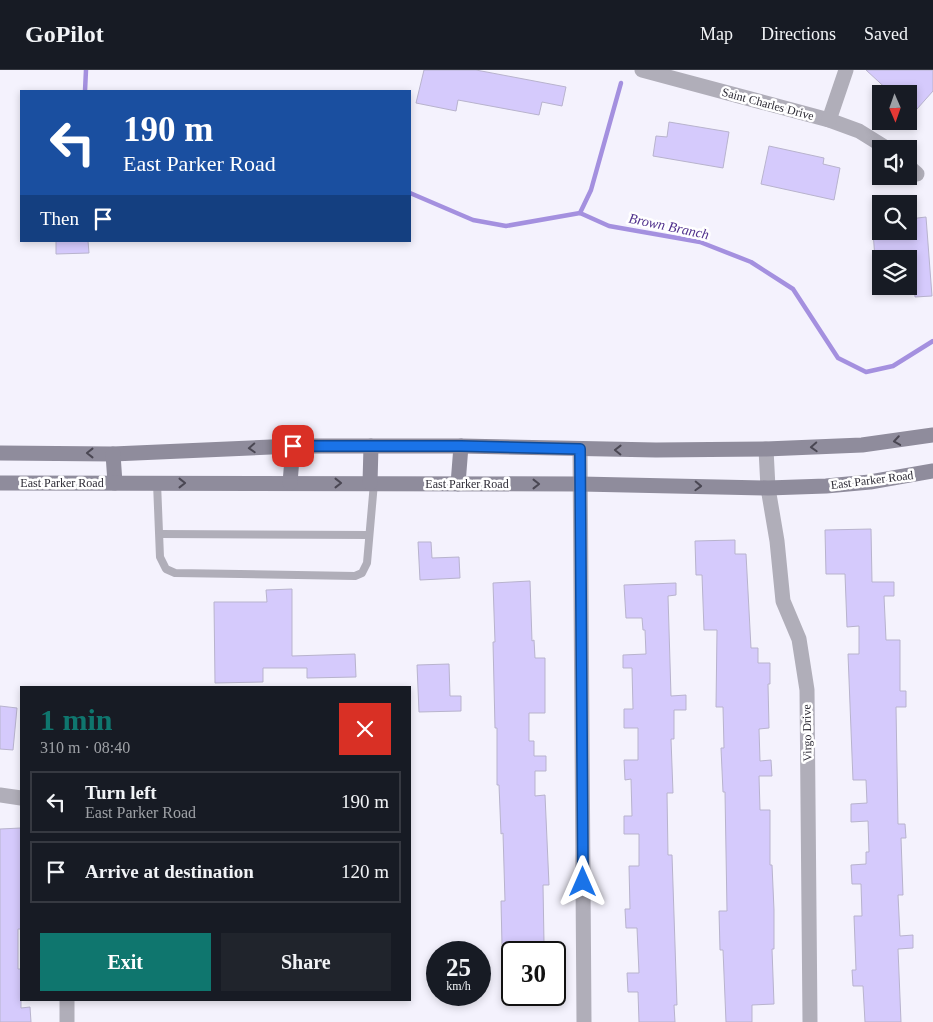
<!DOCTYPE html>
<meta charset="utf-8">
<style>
:root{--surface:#171b24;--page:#20242c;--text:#f1f3f6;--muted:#9ea1a6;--line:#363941;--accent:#0f766e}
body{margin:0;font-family:"Times New Roman",serif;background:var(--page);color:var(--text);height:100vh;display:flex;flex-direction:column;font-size:19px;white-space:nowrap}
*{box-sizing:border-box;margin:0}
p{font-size:16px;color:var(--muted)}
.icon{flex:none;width:28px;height:28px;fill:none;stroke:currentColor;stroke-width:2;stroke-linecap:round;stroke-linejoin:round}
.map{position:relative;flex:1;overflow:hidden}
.panel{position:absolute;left:20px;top:616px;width:391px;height:315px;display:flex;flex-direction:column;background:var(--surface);border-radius:0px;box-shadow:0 2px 8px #0003}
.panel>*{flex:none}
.banner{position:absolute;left:20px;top:20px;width:391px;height:152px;border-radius:0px;box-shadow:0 2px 8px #0003;background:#1a4fa0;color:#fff;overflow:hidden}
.needle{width:32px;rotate:178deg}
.controls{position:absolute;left:872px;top:15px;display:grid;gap:10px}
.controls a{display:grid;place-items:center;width:45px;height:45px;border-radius:0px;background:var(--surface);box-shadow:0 2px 8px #0003;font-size:25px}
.speed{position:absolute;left:426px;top:871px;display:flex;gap:10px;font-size:25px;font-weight:700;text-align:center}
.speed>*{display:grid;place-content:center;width:65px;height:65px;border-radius:50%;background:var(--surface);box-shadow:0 2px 8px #0003;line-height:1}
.speed small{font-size:12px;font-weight:400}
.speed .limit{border:2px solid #111;border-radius:8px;background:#fff;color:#111}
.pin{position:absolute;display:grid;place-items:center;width:42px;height:42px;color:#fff;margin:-21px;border-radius:10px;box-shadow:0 2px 8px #0006}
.me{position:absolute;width:55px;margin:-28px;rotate:0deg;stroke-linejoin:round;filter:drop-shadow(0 0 4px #0008)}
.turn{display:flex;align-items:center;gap:18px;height:105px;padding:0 20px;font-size:22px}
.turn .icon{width:65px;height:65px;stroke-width:2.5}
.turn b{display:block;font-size:35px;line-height:42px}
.then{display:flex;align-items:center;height:48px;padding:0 20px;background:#0003;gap:10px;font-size:19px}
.round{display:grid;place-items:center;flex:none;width:52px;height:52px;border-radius:0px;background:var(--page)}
.summary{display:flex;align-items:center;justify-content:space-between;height:85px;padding:0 20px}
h1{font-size:30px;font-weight:800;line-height:38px;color:var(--accent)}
.cta{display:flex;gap:10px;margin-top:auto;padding:10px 20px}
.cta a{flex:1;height:58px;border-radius:0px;background:var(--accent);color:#fff;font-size:20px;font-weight:800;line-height:58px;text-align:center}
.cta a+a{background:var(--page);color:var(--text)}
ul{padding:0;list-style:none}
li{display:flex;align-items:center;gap:15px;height:62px;margin:0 10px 8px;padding:0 10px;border:2px solid var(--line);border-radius:0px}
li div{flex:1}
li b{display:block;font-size:19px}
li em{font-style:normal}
header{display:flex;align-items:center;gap:30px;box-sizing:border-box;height:70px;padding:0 25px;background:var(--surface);border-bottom:1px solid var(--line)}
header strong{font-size:24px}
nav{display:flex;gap:28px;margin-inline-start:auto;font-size:18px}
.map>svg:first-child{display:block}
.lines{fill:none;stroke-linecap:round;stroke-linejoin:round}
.stream{stroke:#a490df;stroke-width:4.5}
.building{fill:#d5cafc;stroke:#b8b3cd}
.service{stroke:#b0aeb9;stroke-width:8}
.minor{stroke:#b0aeb9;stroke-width:15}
.secondary{stroke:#8f8c9c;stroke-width:15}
.oneway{stroke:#4a4753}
.route-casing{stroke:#114b97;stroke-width:12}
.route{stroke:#1a73e8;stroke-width:9}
.labels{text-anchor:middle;stroke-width:5;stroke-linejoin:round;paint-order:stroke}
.street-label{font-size:12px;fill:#2c2a34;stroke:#fff}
.water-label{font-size:14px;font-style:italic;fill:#50308c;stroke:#fff}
</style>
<header>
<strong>GoPilot</strong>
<nav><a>Map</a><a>Directions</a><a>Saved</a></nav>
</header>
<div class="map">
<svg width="933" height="952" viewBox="0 0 933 952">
<rect width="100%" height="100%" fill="#f4f2fd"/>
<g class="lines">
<!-- stream -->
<g class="stream">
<polyline points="85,21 86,0"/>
<polyline points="410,123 473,150 506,156 580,143 609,156 700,172 751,192 793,219 838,288 866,302 893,296 933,271"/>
<polyline points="580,143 591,120 621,13"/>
</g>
</g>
<!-- building -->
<g class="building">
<polygon points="424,0 476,0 566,17 562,36 542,32 539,45 458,30 456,41 416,33"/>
<polygon points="866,0 933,0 933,21 909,48 909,24 892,24"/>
<polygon points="669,52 729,62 723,98 653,86 656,66 667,67"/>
<polygon points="769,76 824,88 823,94 840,98 834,130 761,114"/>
<polygon points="926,147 932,226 915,227 912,186 875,189 873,161 909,161 909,149"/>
<polygon points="56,171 88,171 89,183 56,184"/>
<polygon points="871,459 872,512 894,512 894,526 884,526 886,570 900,570 900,621 906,621 906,637 896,637 898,754 905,754 906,768 901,768 903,825 898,825 900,866 913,865 913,878 898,879 901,952 865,952 863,916 853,916 852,900 856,900 854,846 862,846 861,814 852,814 851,795 866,794 866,782 869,782 868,751 851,752 851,734 867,733 866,710 853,710 848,584 859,584 859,556 847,557 845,504 826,504 825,460"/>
<polygon points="735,470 735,484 746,484 751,578 758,578 758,593 770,593 770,614 768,614 769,658 759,659 760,691 771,690 772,706 759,706 760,740 770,740 770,795 772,795 774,840 774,879 772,879 774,934 752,935 752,952 726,952 723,880 720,880 719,841 727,841 725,722 723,722 721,678 724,678 723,637 716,637 717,560 704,560 702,505 696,505 695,471"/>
<polygon points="418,472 431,472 432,488 459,487 460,508 420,510"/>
<polygon points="530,511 532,571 534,570 535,588 545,588 545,643 529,643 529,671 534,671 534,686 546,686 546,701 535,701 535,726 545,725 549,815 543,815 544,873 502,875 501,831 505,831 503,763 501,764 499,715 497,715 497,658 495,658 493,572 495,572 493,513"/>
<polygon points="676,513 676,525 668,526 671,626 686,625 686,640 674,640 674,669 671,669 673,723 667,723 668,785 672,785 677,935 674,935 675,952 639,952 638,922 628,922 627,903 639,903 637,858 626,858 625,839 630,839 629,796 639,796 639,764 624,764 624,746 632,746 631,709 625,710 624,690 638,690 638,658 624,658 624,639 633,639 632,598 623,598 623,585 646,584 645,560 643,560 642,548 626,548 624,515"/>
<polygon points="292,519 292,586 355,584 356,607 307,608 307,598 263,598 263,612 215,613 214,532 267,532 266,520"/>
<polygon points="449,594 450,626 461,626 461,641 419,642 417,595"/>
<polygon points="0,636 17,638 13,680 0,679"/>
<polygon points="21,758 21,859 18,859 18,899 21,899 21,938 30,937 31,952 0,952 0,759"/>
</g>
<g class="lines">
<!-- service -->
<g class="service">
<polyline points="157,413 160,487 166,499 175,503 355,506 362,503 367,493 374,413"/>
<polyline points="160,464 369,465"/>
</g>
<!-- minor -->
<g class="minor">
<polyline points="642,0 829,50 859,61 888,79"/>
<polyline points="829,50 846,0"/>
<polyline points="909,97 917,104"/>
<polyline points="580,379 584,952"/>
<polyline points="766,379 768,418 777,471 783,531 799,569 807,620 810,952"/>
<polyline points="0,725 21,728"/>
<polyline points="67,930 67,952"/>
</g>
<!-- secondary -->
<g class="secondary">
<polyline points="0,383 113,384 293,376 461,376 656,380 766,379 862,375 933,365"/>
<polyline points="113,384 115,413"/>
<polyline points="0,413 581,414 768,418 826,416 870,412 933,401"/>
<polyline points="290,413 293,376"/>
<polyline points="370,413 371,376"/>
<polyline points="458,414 461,376"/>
</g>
</g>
<!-- one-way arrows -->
<defs><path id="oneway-chevron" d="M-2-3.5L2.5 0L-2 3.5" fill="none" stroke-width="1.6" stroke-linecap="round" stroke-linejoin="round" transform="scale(1.25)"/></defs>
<g class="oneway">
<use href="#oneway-chevron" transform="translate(897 371) rotate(171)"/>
<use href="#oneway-chevron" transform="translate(814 377) rotate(177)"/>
<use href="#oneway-chevron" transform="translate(252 378) rotate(177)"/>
<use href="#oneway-chevron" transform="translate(618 380) rotate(-179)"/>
<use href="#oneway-chevron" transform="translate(90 383) rotate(-180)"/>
<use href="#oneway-chevron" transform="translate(182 413)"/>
<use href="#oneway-chevron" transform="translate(338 413)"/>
<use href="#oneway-chevron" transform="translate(536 414)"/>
<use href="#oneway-chevron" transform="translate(698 416) rotate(2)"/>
</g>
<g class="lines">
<defs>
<polyline id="route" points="293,376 461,376 580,379 583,812"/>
</defs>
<!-- route casing -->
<use href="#route" class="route-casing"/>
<!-- route -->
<use href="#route" class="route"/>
</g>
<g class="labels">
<!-- street labels -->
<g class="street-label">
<text transform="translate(768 34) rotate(15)" y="4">Saint Charles Drive</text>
<text transform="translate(872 410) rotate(-7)" y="4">East Parker Road</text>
<text x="62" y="417">East Parker Road</text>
<text x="467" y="418">East Parker Road</text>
<text transform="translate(807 663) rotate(-91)" y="4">Virgo Drive</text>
</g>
<!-- water labels -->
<g class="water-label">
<text transform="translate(669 156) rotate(12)" y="5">Brown Branch</text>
</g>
</g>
</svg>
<div class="controls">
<a><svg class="needle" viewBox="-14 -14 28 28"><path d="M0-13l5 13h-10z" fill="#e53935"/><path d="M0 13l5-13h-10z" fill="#9ea1a6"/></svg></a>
<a><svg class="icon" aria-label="sound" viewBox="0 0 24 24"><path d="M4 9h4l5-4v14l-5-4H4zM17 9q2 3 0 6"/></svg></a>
<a><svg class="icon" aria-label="search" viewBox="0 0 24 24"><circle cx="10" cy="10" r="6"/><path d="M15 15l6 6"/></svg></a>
<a><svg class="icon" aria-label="layers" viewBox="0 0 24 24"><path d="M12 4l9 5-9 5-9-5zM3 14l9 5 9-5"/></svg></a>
</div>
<div class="speed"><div>25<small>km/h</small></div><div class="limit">30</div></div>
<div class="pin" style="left:293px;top:376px;background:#d93025"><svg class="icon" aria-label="arrive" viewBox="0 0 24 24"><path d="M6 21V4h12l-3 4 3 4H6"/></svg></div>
<svg class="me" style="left:583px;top:812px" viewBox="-20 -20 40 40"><path d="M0-17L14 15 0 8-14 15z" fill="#1a73e8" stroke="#fff" stroke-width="4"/></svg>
<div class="banner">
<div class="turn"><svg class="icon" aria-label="left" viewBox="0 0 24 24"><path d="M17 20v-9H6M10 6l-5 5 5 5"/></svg><div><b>190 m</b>East Parker Road</div></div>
<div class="then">Then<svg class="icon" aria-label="arrive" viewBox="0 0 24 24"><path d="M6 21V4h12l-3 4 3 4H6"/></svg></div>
</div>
<section class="panel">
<div class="summary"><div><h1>1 min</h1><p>310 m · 08:40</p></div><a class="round" style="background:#d93025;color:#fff"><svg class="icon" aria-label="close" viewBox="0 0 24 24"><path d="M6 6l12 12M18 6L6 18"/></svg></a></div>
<ul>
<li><svg class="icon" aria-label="left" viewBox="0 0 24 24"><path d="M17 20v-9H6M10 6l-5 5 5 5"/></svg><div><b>Turn left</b><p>East Parker Road</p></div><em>190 m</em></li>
<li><svg class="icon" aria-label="arrive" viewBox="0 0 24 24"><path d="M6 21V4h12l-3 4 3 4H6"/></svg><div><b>Arrive at destination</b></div><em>120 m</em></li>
</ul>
<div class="cta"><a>Exit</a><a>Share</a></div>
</section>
</div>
